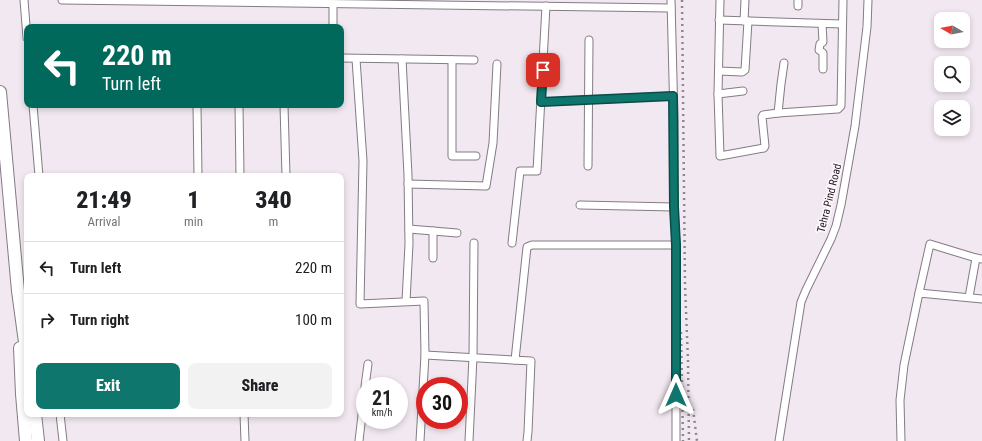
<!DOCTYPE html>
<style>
:root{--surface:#fff;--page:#f2f2f2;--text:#202124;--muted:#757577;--line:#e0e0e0;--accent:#0f766e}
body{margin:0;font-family:"Roboto Condensed",sans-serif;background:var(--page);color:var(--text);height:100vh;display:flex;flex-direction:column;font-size:15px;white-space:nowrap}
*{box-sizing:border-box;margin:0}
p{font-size:13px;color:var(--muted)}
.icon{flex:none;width:22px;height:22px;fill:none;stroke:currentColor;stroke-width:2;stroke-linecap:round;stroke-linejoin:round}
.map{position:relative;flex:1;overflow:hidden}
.sheet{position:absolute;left:24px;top:173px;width:320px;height:244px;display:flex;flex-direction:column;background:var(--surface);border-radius:8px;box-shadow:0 2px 6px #0003}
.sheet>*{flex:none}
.hud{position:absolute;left:24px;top:24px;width:320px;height:84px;border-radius:8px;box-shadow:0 2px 6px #0003;background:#00695c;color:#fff;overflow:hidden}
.needle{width:26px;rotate:279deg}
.buttons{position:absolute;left:934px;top:12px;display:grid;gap:8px}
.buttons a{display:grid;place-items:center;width:36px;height:36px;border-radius:8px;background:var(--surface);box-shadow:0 2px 6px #0003;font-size:20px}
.speed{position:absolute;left:356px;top:377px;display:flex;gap:8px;font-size:20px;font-weight:700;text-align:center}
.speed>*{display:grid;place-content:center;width:52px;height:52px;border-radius:50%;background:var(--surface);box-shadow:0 2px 6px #0003;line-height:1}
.speed small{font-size:10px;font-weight:400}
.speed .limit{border:6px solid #d22;background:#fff;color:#111}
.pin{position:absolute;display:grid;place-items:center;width:34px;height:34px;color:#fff;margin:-17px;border-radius:8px;box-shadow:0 2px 6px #0006}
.me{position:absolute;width:44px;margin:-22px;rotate:0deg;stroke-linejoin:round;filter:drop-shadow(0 0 3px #0008)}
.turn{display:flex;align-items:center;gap:14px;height:84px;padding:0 12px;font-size:18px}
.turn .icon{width:52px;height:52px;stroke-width:2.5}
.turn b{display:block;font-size:28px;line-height:34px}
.eta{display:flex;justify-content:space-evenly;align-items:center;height:68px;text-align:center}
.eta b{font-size:24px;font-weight:800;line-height:28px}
.button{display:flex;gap:8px;margin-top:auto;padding:8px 12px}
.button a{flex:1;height:46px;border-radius:8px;background:var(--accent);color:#fff;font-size:16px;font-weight:800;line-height:46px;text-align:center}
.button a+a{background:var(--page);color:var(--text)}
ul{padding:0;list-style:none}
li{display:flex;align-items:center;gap:12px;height:52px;padding:0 12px;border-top:1px solid var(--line)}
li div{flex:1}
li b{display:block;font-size:15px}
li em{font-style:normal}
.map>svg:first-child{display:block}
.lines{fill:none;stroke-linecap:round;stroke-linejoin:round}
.minor-casing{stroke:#847b83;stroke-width:9}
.trunk-casing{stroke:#847b83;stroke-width:14}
.minor{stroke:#fff;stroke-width:7}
.trunk{stroke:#fff;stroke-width:12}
.rail{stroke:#8e878d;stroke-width:2.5;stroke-dasharray:2 4;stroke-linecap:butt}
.route-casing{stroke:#0a4d48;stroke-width:10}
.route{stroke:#0f766e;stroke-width:7}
.labels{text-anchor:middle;stroke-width:3.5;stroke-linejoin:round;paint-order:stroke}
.street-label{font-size:11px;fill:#201c1f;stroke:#fef6fd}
</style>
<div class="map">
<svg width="982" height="441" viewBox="0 0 982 441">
<rect width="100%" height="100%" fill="#f2e8f1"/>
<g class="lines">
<defs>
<g id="minor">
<polyline points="24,0 27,38"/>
<polyline points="62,0 671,8"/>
<polyline points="671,0 674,119 674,207 676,245 676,441"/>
<polyline points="720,0 718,94 720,156 764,148 765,146 762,117 763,115 778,113 838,109 841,106 843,0"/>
<polyline points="798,0 798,6"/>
<polyline points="719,20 842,24"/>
<polyline points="744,21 745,0"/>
<polyline points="822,24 823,42 820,44 819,50 823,53 823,69"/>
<polyline points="333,27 333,4"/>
<polyline points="341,58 474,60"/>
<polyline points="356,59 363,161 360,304 424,301 425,355 420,441"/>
<polyline points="402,59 408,175 409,244 406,301"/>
<polyline points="452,60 452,156 476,156"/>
<polyline points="719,71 742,72 745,70 748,21"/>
<polyline points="718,94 743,91"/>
<polyline points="541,102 673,96"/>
<polyline points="33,105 39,176"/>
<polyline points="197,105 198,176"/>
<polyline points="239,105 240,176"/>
<polyline points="284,105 286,176"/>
<polyline points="778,113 781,84 784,63"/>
<polyline points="588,166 589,40"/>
<polyline points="408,184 486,186 493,143 497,64"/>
<polyline points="580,205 674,207"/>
<polyline points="409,229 457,233"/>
<polyline points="433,231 433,258"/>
<polyline points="512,243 520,171 537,171 546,6"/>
<polyline points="919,293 930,244 976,258"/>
<polyline points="969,297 976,258 982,259"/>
<polyline points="425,355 531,361 528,432 527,441"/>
<polyline points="515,360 527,247 532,245 676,245"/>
<polyline points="365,386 368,364"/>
<polyline points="60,414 63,441"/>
<polyline points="244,414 245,441"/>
<polyline points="359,441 365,389"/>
<polyline points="469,441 473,357 474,243"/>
<polyline points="779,441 801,302 806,290 831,239 836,226 841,205 855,126 867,27 868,0"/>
<polyline points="901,441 900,400 904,365 919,293 982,299"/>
</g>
<g id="trunk">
<polyline points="0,92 18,291 27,357"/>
<polyline points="20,348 22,394 26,441"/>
<polyline points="35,414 38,441"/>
</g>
</defs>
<!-- minor casing -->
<use href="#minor" class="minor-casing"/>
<!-- trunk casing -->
<use href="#trunk" class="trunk-casing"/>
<!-- minor -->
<use href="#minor" class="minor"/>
<!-- trunk -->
<use href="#trunk" class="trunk"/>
<!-- rail -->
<g class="rail">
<polyline points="682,0 685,285 688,361 689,441"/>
<polyline points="681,332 683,441"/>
<polyline points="693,409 697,441"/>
</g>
</g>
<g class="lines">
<defs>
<polyline id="route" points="543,70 541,102 673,96 674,207 676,245 676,395"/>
</defs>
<!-- route casing -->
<use href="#route" class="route-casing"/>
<!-- route -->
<use href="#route" class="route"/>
</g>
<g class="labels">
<!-- street labels -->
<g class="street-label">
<text transform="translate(829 198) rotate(-76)" y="4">Tehra Pind Road</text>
</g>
</g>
</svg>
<div class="buttons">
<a><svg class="needle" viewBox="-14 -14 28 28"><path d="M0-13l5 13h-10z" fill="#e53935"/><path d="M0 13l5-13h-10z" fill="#757577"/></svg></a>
<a><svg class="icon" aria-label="search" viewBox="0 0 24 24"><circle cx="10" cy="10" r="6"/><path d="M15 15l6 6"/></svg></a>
<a><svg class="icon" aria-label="layers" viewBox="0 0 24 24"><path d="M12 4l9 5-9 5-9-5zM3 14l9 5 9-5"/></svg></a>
</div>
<div class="speed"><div>21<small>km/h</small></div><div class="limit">30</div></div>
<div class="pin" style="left:543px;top:70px;background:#d93025"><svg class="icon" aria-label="arrive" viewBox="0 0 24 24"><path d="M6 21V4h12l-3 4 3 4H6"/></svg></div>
<svg class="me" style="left:676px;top:395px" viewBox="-20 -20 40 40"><path d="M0-17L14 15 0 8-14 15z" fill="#0f766e" stroke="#fff" stroke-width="4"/></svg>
<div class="hud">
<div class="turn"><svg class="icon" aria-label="left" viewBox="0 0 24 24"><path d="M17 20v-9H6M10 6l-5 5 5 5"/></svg><div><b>220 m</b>Turn left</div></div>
</div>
<section class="sheet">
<div class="eta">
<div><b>21:49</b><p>Arrival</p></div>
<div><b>1</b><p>min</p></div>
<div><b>340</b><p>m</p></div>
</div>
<ul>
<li><svg class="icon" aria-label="left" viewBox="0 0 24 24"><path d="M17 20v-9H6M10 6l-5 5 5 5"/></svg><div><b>Turn left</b></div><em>220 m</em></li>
<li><svg class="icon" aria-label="right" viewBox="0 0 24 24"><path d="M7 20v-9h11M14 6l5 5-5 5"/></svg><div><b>Turn right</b></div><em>100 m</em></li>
</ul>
<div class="button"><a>Exit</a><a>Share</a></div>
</section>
</div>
